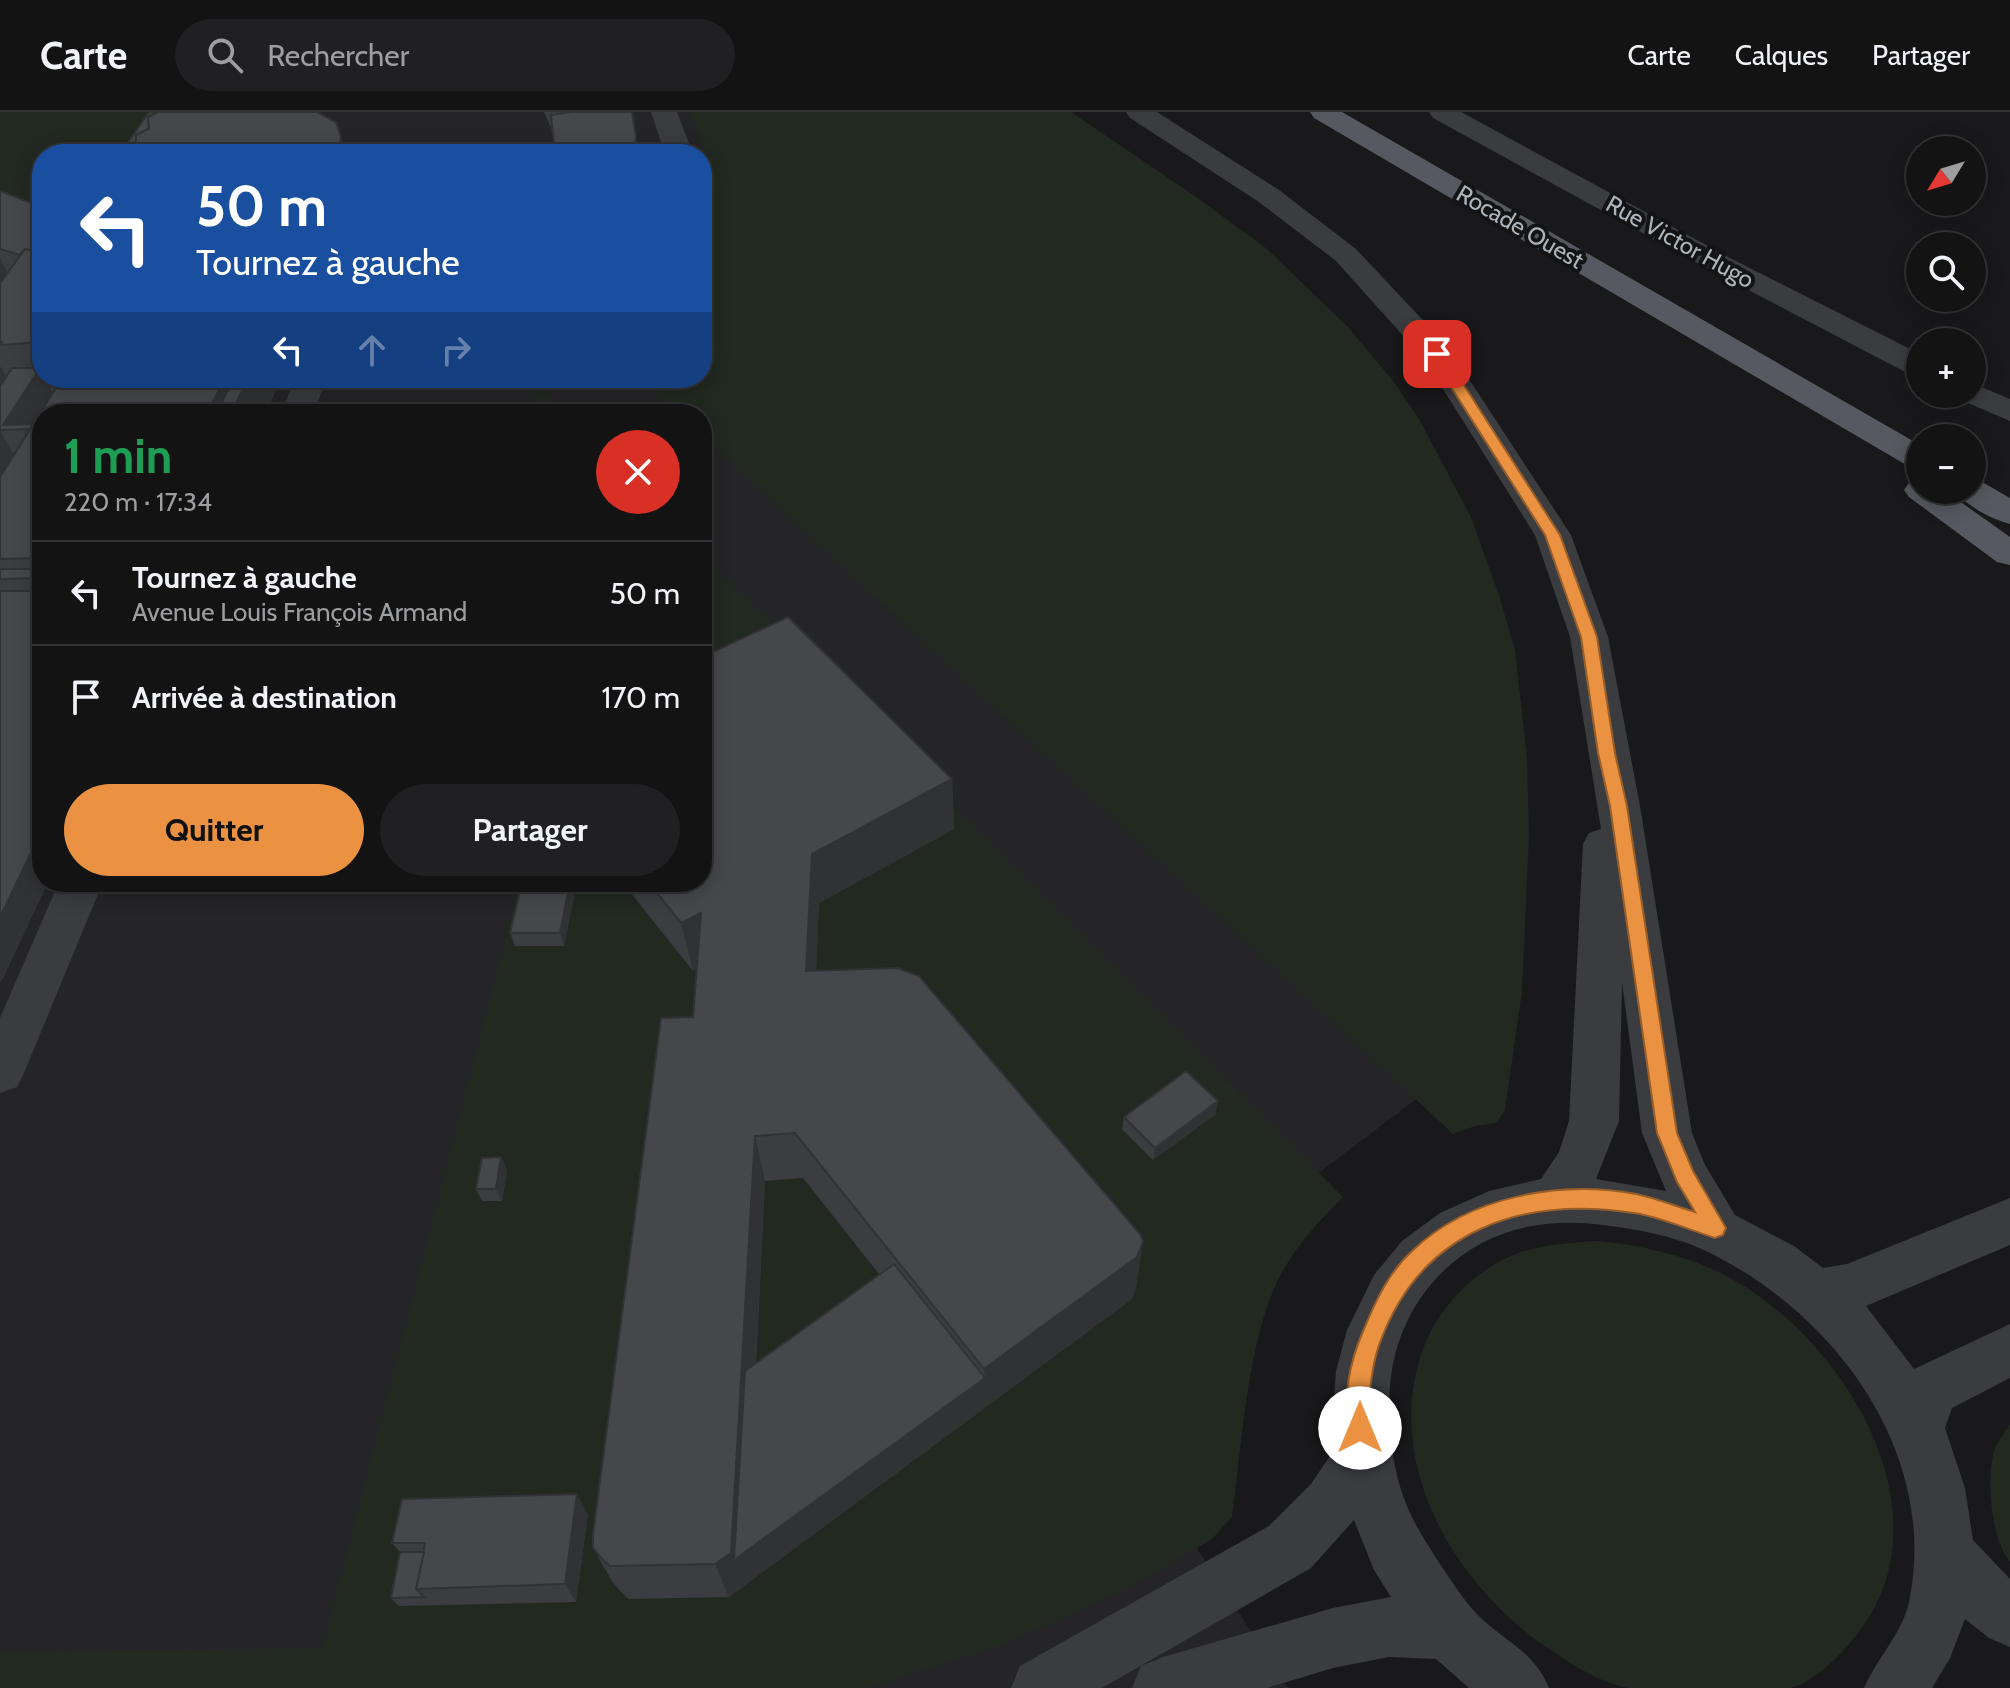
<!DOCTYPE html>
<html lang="fr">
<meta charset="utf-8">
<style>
:root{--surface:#131314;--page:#202022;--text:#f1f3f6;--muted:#9d9ea0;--line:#323234;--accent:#ea9241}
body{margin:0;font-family:Cabin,sans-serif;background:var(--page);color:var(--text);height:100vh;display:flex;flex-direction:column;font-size:30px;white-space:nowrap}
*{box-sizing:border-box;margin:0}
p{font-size:26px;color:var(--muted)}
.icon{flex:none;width:44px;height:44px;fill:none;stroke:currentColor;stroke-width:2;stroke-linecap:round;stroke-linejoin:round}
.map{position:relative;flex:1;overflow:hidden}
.drawer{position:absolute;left:32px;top:292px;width:680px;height:488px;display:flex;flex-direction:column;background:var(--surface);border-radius:32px;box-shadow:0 4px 20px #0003,0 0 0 2px var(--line)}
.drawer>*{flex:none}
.top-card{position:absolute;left:32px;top:32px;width:680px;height:244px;border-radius:32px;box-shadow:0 4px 20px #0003,0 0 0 2px var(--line);background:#1a4fa0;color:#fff;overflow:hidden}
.needle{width:52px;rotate:232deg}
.fabs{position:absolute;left:1906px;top:24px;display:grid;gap:16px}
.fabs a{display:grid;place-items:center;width:80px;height:80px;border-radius:50%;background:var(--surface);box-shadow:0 4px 20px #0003,0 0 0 2px var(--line);font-size:40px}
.pin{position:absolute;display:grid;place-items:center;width:68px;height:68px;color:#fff;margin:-34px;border-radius:16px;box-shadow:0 4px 12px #0006}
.me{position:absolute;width:88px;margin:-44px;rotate:0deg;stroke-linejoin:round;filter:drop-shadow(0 0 6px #0008)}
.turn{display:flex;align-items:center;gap:28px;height:168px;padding:0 32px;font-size:36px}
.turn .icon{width:104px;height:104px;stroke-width:2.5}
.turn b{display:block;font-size:56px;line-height:68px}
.lanes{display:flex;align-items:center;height:76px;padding:0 32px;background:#0003;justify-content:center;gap:40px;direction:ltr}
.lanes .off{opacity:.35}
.round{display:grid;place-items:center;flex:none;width:84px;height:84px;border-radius:42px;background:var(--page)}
.head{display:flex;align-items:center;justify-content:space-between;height:136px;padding:0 32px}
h1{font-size:48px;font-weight:700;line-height:60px;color:#1e9e55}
.button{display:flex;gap:16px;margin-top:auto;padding:16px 32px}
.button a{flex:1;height:92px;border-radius:48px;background:var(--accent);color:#111;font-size:32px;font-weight:700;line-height:92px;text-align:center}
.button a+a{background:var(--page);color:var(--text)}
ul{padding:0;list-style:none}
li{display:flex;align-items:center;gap:24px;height:104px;padding:0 32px;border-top:2px solid var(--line)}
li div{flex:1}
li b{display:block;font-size:30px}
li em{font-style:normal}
header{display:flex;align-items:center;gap:48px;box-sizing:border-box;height:112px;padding:0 40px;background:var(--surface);border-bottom:2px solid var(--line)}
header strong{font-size:38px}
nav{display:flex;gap:44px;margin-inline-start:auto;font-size:28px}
.search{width:560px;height:72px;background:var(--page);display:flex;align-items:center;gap:20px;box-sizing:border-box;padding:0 28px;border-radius:44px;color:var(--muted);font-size:30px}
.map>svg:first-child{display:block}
.built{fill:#252528;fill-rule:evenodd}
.green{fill:#212921}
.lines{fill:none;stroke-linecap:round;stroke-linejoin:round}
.minor{fill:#3a3c40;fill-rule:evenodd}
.major{fill:#56595f;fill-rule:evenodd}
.wall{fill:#3c3d40;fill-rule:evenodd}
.shaded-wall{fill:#313234}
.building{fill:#46474b;stroke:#313234;stroke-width:2}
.route{fill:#ea9241;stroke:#985f2a;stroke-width:2}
.labels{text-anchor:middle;stroke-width:8;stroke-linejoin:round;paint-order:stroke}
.far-street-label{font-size:24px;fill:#acb3ba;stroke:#141416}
</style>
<header>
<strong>Carte</strong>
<div class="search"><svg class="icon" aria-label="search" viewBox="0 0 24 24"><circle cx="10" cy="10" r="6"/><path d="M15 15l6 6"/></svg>Rechercher</div>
<nav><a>Carte</a><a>Calques</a><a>Partager</a></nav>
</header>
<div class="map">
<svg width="2010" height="1576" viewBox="0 0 2010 1576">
<rect width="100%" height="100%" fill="#19191b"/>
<!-- built -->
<path class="built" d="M0 0H1044L1464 951 1263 1103 1170 1395 1288 1576H0ZM42 42H702V266H42ZM42 302H702V770H42Z"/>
<!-- green -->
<g class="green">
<polygon points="0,0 173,0 144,42 42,42 42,114 0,94"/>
<polygon points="690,0 1071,0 1192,82 1266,136 1348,215 1394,270 1419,307 1471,405 1499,483 1515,538 1527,645 1529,723 1522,879 1505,998 1496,1011 1475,1014 1453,1022 702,324 702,302 678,302 639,266 702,266 702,126 708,87 707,45"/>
<polygon points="336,266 528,266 564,302 551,302 527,276 331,278"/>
<path d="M702 441 1343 1085C1318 1110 1294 1136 1278 1168 1247 1232 1242 1333 1232 1405L1212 1427 1124 1478 1003 1533 868 1576H0V1540L322 1536 520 770H702Z"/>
<path d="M1598 1129C1647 1134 1695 1145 1739 1171 1853 1239 1955 1414 1849 1532 1837 1547 1810 1572 1791 1576 1784 1576 1775 1576 1769 1576 1736 1576 1704 1576 1672 1576 1658 1576 1642 1576 1628 1576 1602 1571 1576 1555 1555 1541 1460 1480 1385 1360 1420 1246 1434 1201 1468 1163 1511 1144 1539 1132 1568 1131 1598 1129Z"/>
<path d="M2010 1312V1450C1991 1427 1986 1368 1994 1339 1997 1330 2005 1320 2010 1312Z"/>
</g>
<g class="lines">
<!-- minor -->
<g class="minor">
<polygon points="651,0 677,0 693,42 665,42"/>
<path d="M1126 0H1157L1279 78 1356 137 1448 235 1571 423 1608 525 1640 694 1692 1021 1705 1053 1735 1103 1794 1134 1823 1156 1847 1152 2010 1086V1133L1866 1194 1914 1257 2010 1212V1266L1952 1296 1945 1316 1965 1376 1973 1428 2010 1467V1535L1989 1526 1965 1507 1950 1546 1932 1576H1864C1877 1546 1902 1522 1909 1490 1939 1345 1840 1208 1716 1144 1681 1125 1642 1118 1603 1113 1535 1104 1472 1121 1428 1176 1389 1225 1384 1283 1393 1343 1401 1394 1419 1420 1446 1461 1457 1477 1467 1493 1482 1507 1509 1532 1535 1541 1549 1576H1469L1436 1547 1389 1545 1333 1556 1267 1576H1132L1141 1554 1163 1545 1333 1496 1391 1485 1374 1458 1354 1408 1311 1456 1102 1576H1011L1020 1554 1269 1414 1311 1372 1336 1335 1333 1301 1336 1259 1347 1218 1374 1163 1402 1129 1440 1101 1489 1079 1541 1067 1559 1040 1569 1009 1583 732 1589 721 1601 717 1570 525 1535 423 1424 247 1336 149 1259 90 1130 6ZM1622 870 1642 1021 1666 1079 1596 1067 1619 1009Z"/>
<polygon points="1429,0 1461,0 1732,147 1920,242 1920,265 1909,262 1712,159 1433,6"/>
<polygon points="296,266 328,266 312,302 280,302"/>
<polygon points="1972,271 2010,287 2010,309 1961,288 1956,282 1972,282"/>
<polygon points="59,770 103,770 24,961 17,975 0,981 0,906"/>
</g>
<!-- major -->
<g class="major">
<polygon points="1310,0 1342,0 1920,333 1920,357 1908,354 1314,6"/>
<polygon points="1920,368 1920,378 1944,378 2010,425 2010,453 1997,450 1909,385 1904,378 1909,371"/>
<path d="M1972 368 1984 371 2010 386V412C1991 407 1966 394 1955 378H1972Z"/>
</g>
</g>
<!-- wall -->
<g class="wall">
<polygon points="544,0 632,0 554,32 553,20"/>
<polygon points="0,79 42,95 42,266 282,266 265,302 42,302 42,770 48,770 3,866 0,869"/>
<path d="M952 667 954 717 819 791 816 859 1137 1172 1132 1187 729 1485 629 1487 621 1480 612 1469 593 1436 693 905 696 857 693 859 622 770H702ZM803 1066 879 1162 756 1252 765 1069Z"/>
<polygon points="522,770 577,770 564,834 515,834 510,821"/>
<polygon points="1216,1002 1153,1048 1122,1017 1124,1005"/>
<polygon points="501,1045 507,1058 502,1089 482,1089 476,1077"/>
<polygon points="588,1402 576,1490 399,1494 391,1486 400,1440 392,1431"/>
</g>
<!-- shaded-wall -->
<g class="shaded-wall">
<polygon points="632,0 639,42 634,42"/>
<polygon points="341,25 346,42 329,42"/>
<polygon points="0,145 14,174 0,176"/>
<polygon points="0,254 14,279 0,300"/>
<polygon points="40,256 42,259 42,266 45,266 54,282 32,317 3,313"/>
<polygon points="225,266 282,266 265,302 207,302"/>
<polygon points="0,318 15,345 0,368"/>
<polygon points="952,667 954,717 819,791 814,907 806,859 812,742"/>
<polygon points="42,718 42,770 48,770 3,866 0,869 0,805"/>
<polygon points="570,770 577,770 564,834 560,821"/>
<polygon points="701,801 712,849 693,859 681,811"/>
<polygon points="1218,989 1216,1002 1153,1048 1155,1036"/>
<polygon points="755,1024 765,1069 746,1439 985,1266 984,1257 1143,1129 1137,1172 1132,1187 729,1485 715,1452"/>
<polygon points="501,1045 507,1058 502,1089 496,1077"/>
<polygon points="577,1382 588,1402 576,1490 565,1472"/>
</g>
<!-- building -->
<g class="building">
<polygon points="149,0 158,0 148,5 149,17 136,23 136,29 127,42 120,42"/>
<polygon points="158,0 317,0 336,10 341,25 339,33 329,42 127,42 136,29 136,23 149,17 148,5"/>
<polygon points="571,0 632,0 636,25 634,42 553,42 554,32 551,3"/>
<polygon points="0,79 42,95 42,141 25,137 20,143 0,137"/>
<polygon points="25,137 42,141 42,230 0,233 2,230 0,230 0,171"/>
<polygon points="12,256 40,256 3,313 33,312 30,317 0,318 0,274"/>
<polygon points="73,266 194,266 73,267"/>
<polygon points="225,266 207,302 42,302 42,368 41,370 42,370 42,446 0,447 0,365 61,268"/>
<polygon points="225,266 248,266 231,302 216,302 229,276"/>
<polygon points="0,457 42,457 42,466 0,467"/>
<polygon points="0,479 42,479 42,718 0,805"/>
<polygon points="788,505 952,667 812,742 806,859 898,856 919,864 1140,1122 1143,1129 1137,1145 984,1257 795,1021 755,1024 731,1441 715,1452 610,1454 602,1447 593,1436 593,1422 661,906 693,905 701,801 681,811 648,770 702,770 702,545"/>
<polygon points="522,770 570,770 560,821 510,821"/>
<polygon points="1186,959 1218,989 1155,1036 1124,1005"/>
<polygon points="501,1045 496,1077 476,1077 482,1046"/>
<polygon points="894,1152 985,1266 734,1448 745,1259"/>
<polygon points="577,1382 565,1472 416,1477 425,1431 392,1431 402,1387"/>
<polygon points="400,1440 424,1440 416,1477 424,1485 391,1486"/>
</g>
<!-- route -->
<path class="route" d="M1437 238 1444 242 1560 423 1597 525 1615 641 1627 694 1677 1021 1693 1059 1726 1116 1723 1123 1715 1126C1689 1118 1661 1105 1634 1101 1523 1084 1423 1117 1381 1228 1374 1245 1370 1270 1370 1288 1369 1301 1374 1312 1368 1324L1360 1327 1352 1324C1339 1293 1351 1246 1364 1217 1376 1188 1389 1160 1412 1139 1469 1084 1560 1068 1636 1082 1656 1086 1675 1094 1695 1100L1677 1070 1657 1021 1610 694 1598 641 1581 525 1545 423 1430 242Z"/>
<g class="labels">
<!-- far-street labels -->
<g class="far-street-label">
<text transform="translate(1520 115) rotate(30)" y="8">Rocade Ouest</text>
<text transform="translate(1680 130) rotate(29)" y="8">Rue Victor Hugo</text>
</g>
</g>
</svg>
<div class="fabs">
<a><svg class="needle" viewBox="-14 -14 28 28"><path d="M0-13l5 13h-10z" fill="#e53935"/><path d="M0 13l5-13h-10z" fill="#9d9ea0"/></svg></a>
<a><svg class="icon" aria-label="search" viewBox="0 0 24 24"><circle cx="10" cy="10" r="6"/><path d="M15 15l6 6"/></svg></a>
<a>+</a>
<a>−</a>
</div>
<div class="pin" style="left:1437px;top:242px;background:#d93025"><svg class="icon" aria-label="arrive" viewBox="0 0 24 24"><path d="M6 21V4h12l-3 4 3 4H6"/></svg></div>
<svg class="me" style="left:1360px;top:1316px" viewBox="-20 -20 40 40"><circle r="19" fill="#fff"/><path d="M0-13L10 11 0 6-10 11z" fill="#ea9241"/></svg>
<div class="top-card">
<div class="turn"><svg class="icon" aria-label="left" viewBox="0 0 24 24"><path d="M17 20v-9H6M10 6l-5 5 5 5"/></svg><div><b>50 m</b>Tournez à gauche</div></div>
<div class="lanes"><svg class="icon" aria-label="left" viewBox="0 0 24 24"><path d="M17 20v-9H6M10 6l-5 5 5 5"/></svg><svg class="icon off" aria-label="ahead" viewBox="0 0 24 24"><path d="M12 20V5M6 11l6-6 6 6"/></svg><svg class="icon off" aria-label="right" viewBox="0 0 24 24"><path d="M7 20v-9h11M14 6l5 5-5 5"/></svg></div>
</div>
<section class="drawer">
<div class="head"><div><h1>1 min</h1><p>220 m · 17:34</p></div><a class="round" style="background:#d93025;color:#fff"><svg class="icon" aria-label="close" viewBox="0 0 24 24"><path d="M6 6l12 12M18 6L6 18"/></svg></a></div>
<ul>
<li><svg class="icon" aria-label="left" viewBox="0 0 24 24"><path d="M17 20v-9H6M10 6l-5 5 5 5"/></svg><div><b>Tournez à gauche</b><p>Avenue Louis François Armand</p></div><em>50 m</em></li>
<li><svg class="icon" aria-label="arrive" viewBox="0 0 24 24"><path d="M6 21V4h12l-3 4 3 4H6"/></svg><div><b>Arrivée à destination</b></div><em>170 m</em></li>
</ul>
<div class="button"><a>Quitter</a><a>Partager</a></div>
</section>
</div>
